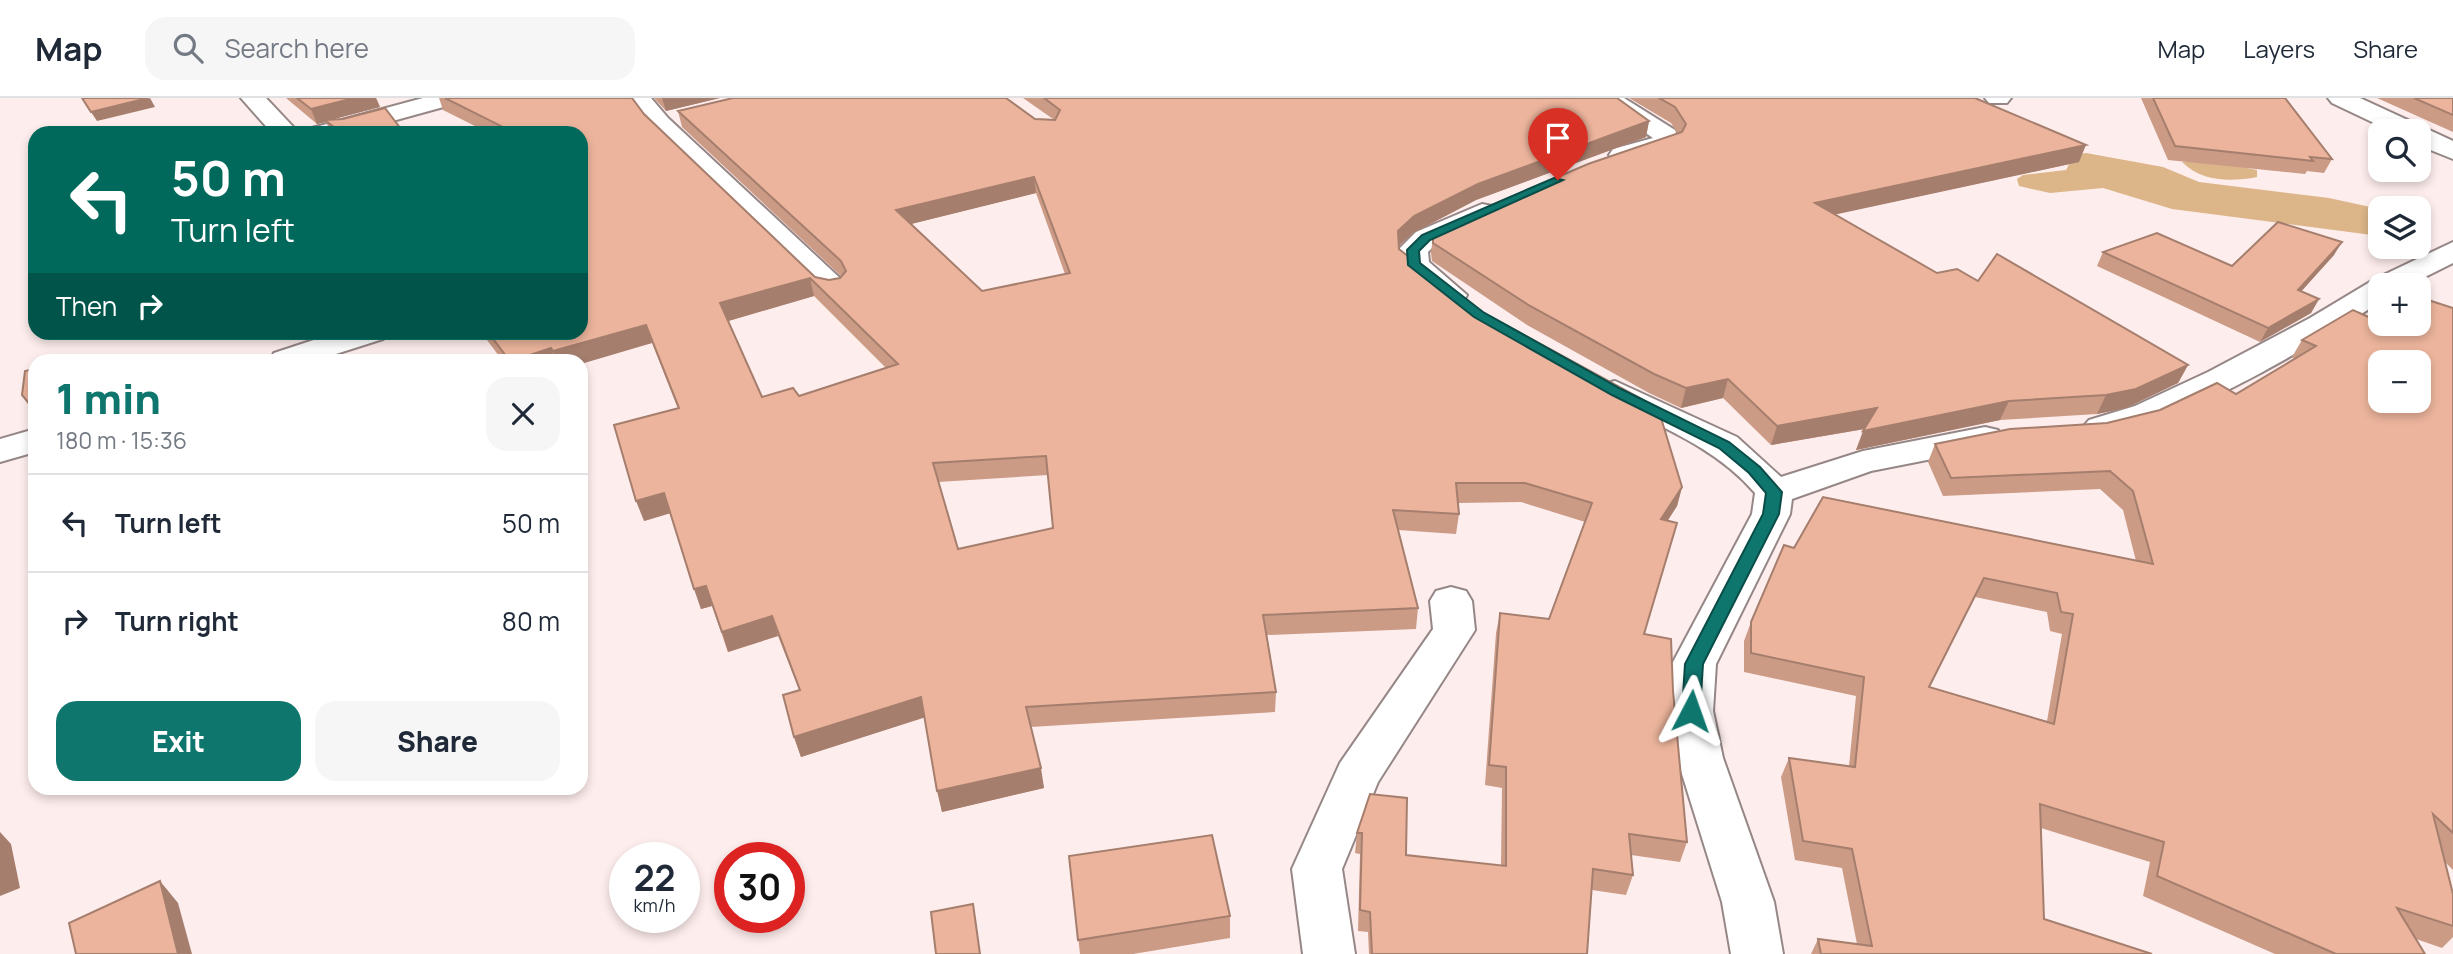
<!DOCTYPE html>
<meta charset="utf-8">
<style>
:root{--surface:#fff;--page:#f6f6f7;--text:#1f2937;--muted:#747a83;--line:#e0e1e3;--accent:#0f766e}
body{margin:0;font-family:Manrope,sans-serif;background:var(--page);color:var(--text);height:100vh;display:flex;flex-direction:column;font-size:26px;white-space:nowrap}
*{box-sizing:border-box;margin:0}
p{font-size:23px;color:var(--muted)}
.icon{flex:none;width:38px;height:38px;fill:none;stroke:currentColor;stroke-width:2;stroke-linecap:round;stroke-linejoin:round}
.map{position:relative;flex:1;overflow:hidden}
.panel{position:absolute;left:28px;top:256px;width:560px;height:441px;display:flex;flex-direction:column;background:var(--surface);border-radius:21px;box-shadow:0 4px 10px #0003}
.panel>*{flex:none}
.top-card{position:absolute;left:28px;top:28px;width:560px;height:214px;border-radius:21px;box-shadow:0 4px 10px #0003;background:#00695c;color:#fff;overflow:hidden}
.fabs{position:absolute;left:2368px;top:21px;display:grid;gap:14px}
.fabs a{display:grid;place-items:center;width:63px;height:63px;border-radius:14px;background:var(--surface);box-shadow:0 4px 10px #0003;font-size:35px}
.speed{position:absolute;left:609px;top:744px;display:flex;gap:14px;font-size:35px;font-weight:700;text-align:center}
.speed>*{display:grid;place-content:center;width:91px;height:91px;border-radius:50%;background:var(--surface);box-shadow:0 4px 10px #0003;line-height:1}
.speed small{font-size:18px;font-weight:400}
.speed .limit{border:10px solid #d22;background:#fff;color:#111}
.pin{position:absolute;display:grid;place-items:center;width:60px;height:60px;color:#fff;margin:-72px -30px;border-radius:50% 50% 50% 0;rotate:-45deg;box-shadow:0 0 7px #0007}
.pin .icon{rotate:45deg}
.me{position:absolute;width:77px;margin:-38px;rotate:4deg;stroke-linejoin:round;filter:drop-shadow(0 0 5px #0008)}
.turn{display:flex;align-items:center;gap:24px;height:147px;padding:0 28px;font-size:32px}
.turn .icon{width:91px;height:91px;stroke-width:2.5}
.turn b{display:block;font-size:49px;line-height:60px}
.then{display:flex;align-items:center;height:66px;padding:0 28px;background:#0003;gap:14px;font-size:26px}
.round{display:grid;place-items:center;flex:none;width:74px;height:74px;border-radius:21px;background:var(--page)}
.head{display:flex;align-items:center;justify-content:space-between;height:119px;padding:0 28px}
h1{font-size:42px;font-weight:800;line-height:52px;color:var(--accent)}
.cta{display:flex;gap:14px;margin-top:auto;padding:14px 28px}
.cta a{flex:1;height:80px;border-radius:21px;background:var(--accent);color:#fff;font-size:28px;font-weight:800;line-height:80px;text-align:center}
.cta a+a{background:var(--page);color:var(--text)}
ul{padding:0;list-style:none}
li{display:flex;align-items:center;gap:21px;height:98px;padding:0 28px;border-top:2px solid var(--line)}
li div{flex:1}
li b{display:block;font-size:26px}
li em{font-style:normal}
header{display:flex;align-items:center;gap:42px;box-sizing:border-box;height:98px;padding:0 35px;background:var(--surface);border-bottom:2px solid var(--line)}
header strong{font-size:33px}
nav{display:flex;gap:38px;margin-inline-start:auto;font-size:24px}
.search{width:490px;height:63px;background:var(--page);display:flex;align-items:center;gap:18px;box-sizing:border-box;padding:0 24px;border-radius:21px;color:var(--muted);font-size:26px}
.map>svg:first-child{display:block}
.forest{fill:#dcb589}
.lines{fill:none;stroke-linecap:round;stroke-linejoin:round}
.street-casing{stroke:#968787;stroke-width:4}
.secondary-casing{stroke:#968787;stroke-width:4}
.street{fill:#fff;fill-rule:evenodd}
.secondary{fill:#fff;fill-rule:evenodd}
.wall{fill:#cb9b86;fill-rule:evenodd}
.shaded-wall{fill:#a57e6d}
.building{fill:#ecb49c;stroke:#a57e6d;stroke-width:2;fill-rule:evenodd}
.route{fill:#0f766e;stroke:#0a4d48;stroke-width:2}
</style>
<header>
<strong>Map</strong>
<div class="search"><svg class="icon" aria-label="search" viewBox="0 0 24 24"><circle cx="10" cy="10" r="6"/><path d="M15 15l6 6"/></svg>Search here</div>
<nav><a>Map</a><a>Layers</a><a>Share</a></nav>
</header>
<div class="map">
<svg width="2453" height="856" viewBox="0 0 2453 856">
<rect width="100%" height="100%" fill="#feeded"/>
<!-- forest -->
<g class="forest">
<polygon points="2086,55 2163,69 2199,84 2329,100 2375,110 2380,119 2380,133 2372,137 2172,111 2103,90 2050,95 2019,88 2017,81 2023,77 2066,72 2074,57"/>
<path d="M2202 61 2257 72V79C2231 84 2202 84 2182 64Z"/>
</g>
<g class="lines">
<defs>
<g id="street">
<polygon points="241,0 266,0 299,35 272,35"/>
<polygon points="423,0 462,0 458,5 349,35 308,35 312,30"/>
<polygon points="626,0 651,0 668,20 843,183 847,189 843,195 832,198 821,195 650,30"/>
<polygon points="1595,0 1624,0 1675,32 1680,44 1676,49 1622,65 1613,63 1609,57 1613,51 1653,40"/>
<polygon points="1985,0 2011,0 2007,5 1989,5"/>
<path d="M1482 106 1492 108 1496 114 1492 120 1436 146 1428 154 1429 164 1467 197 1463 204C1439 210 1421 188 1404 173L1399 167 1398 152 1416 134Z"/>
<path d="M2453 144V165L2409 187H2380V204C2328 238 2144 350 2089 336L2083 329 2089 322 2135 308 2208 274 2310 220 2375 181Z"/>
<polygon points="338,234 388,234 383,241 317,262 270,262 274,255"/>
<path d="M1615 283 1737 339 1781 379 1863 353 1985 329 1998 332 2003 340 1998 348 1871 373 1792 401 1790 416 1716 566 1713 613 1723 660 1774 804 1783 856H1731L1722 804 1677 660 1669 613 1672 566 1752 416 1755 395C1716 349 1657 327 1603 300L1598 293 1603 286Z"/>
<polygon points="35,331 35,354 0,364 0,341"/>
<polygon points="1451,489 1466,493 1472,503 1475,532 1378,684 1342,771 1355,856 1303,856 1292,771 1340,665 1433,531 1430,503 1436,493"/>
</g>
<polygon id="secondary" points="2328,0 2360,0 2453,43 2453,61 2418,47 2418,33 2391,33 2332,5"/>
</defs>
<!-- street casing -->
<use href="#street" class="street-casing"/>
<!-- secondary casing -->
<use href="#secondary" class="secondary-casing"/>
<!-- street -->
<use href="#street" class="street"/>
<!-- secondary -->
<use href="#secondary" class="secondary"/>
</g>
<!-- wall -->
<g class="wall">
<polygon points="286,0 376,0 380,9 333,21 404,35 331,35 326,24 317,26"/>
<path d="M439 0H632L644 16 815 179 829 182 840 180 841 178 682 29 678 13 1053 21 1023 0H1617L1649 23 1646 39 1476 102 1413 135 1399 148V151L1682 389 1677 408 1667 423 1645 536 1673 593 1687 744 1680 764 1631 757 1633 777 1626 797 1592 792 1587 856H1369L1368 834 1358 833 1360 756 1355 755 1357 735 1370 696 1406 757 1501 768 1502 690 1485 687 1496 535 1500 515 1549 521 1585 424 1521 404 1458 405 1459 416 1456 436 1398 432 1418 510 1416 531 1267 537 1276 594 1275 614 1031 629 1044 690 942 714 925 619 801 659 794 639 799 592 778 538 728 554 712 508 701 511 670 415 644 423 678 311 652 245 581 262H502L481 234H581V35H489L443 12ZM1036 95 1065 176 982 193 911 126ZM814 198 886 270 799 298 762 299 728 223ZM1048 377 1053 430 958 451 938 384Z"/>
<polygon points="654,0 720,0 666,13"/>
<polygon points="1629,0 1975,0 2079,64 1835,116 1937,175 1978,183 2188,267 2178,285 2126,310 2097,316 2000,322 1856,352 1865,331 1771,347 1723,300 1681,310 1649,295 1527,227 1432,163 1431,155 1433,137 1678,36 1671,25"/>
<polygon points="2141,0 2285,0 2332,61 2324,75 2307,73 2305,76 2168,62"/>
<polygon points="2377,0 2453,0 2453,34"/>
<polygon points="2103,154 2232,168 2334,157 2301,193 2319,201 2311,215 2260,244 2097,168"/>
<path d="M2453 210V772L2445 764 2453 795V839L2442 850 2416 841 2425 856H2275L2143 798 2150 764 2041 730 2044 821 2152 856H1811L1818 841 1857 846 1842 770 1795 762 1781 679 1789 660 1849 668 1856 598 1744 574V543L1751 524 1794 450 2136 463 2123 412 2100 391 1943 398 1928 364 1935 346 2107 325 2236 296 2295 261 2292 259 2302 242 2386 227ZM1975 499 2047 514 2050 533 2062 536 2047 623 1929 589Z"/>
<polygon points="1069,758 1230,818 1230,840 1133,856 1080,856"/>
</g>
<!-- shaded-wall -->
<g class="shaded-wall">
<polygon points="150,0 155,9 97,23 91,14"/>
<polygon points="354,0 376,0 380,9 327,23 325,22 326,24 317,26 311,11"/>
<polygon points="662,0 720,0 666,13"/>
<polygon points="1649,23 1646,39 1476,102 1413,135 1396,150 1398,133 1414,118 1478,86"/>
<polygon points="2086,47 2079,64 1810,122 1815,105"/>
<polygon points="1034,79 1036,95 899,129 896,112"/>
<polygon points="2342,144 2334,157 2290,206 2298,192"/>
<polygon points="810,180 814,198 725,224 720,205"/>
<polygon points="2319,201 2311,215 2260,244 2268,230"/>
<polygon points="646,227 652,245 581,266 581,262 556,262 553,253"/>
<polygon points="551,250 556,262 515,262"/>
<polygon points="2188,267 2178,285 2126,310 2097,316 2106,297"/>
<polygon points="1728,281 1723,300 1681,310 1686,290"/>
<polygon points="2009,303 2000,322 1856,352 1863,333"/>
<polygon points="1877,310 1870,330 1771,347 1777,328"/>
<polygon points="1682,389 1677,408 1656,441 1661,421"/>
<polygon points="664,395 671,415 644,423 636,403"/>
<polygon points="706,488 712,508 701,511 694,491"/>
<polygon points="772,518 778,538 728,554 722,534"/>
<polygon points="921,599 926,619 801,659 794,639"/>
<polygon points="1041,670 1044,690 942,714 937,693"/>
<polygon points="0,734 11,746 20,790 0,798"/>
<polygon points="160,783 178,805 192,856 178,856"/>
</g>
<!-- building -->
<g class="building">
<polygon points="82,0 148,0 91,14"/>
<polygon points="297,0 354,0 311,11"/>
<path d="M445 0H632L644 16 815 179 829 182 840 180 846 173 841 163 678 13 733 0H1006L1035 21 1055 22 1060 12 1044 0H1617L1649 23 1478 86 1414 118 1398 133 1399 151 1469 207 1658 310 1682 389 1661 421 1677 425 1644 536 1671 541 1673 593 1687 744 1629 736 1633 777 1593 771 1587 856H1372L1370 814 1360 812 1362 735H1357L1370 696 1407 700 1406 757 1506 768V669L1489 667 1500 515 1549 521 1592 405 1525 385H1456L1459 416 1393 412 1418 510 1263 517 1276 594 1026 609 1041 670 937 693 921 599 794 639 783 597 800 592 772 518 722 534 706 488 694 491 664 395 636 403 614 327 679 310 646 227 553 253 551 250 515 262H509L488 234H581V35H515ZM1034 79 1070 175 982 193 896 112ZM810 180 898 266 799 298 793 290 762 299 720 205ZM1046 358 1053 430 958 451 933 365Z"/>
<polygon points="1659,0 1975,0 2086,47 1815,105 1937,175 1957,171 1978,183 1997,156 2188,267 2136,291 2106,297 2009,303 1863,333 1877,310 1777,328 1728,281 1686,290 1654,276 1530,208 1433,145 1433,137 1439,131 1499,104 1588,66 1682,34 1686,26 1675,9"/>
<polygon points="2153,0 2285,0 2332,61 2310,59 2313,63 2175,48"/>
<polygon points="2414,0 2453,0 2453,17"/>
<polygon points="385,10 404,35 341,35 325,22 343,21"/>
<polygon points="2278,124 2342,144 2298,192 2319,201 2268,230 2103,154 2157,135 2232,168"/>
<path d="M2419 199 2453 210V735L2433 716 2453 796V828L2397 810 2425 856H2336L2157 778 2164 744 2040 706 2044 821 2152 856H1821L1818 841 1872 848 1852 751 1803 743 1789 660 1855 669 1864 579 1751 555V524L1784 447 1794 450 1823 399 2153 466 2133 393 2110 373 1951 380 1935 346 2010 331 2107 325 2160 312 2217 285 2236 296 2316 248 2302 242 2353 212 2380 224V226L2386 227 2388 226H2418ZM2380 264H2418V303H2380ZM1984 480 2057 495 2061 514 2073 516 2054 626 1929 589Z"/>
<polygon points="35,271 35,313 22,297 25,273"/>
<polygon points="1212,737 1230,818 1078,842 1069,758"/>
<polygon points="160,783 178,856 76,856 69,825"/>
<polygon points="973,806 980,856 936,856 931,814"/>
</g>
<!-- route -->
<polygon class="route" points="1554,80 1563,82 1430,142 1419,153 1420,165 1483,214 1621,291 1729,344 1760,369 1782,394 1779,416 1703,566 1700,613 1691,620 1682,613 1685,566 1763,416 1766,395 1749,375 1719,350 1612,297 1474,219 1408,167 1407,152 1422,137"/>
</svg>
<div class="fabs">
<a><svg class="icon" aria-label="search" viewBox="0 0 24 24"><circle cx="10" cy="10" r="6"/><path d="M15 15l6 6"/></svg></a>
<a><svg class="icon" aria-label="layers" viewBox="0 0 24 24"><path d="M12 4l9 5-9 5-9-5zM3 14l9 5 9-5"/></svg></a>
<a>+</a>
<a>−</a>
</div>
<div class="speed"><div>22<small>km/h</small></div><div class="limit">30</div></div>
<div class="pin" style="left:1558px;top:82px;background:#d93025"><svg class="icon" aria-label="arrive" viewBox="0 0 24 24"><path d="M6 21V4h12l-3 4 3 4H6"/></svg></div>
<svg class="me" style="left:1691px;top:613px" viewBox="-20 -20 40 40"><path d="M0-17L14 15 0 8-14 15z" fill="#0f766e" stroke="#fff" stroke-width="4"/></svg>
<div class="top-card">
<div class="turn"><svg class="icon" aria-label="left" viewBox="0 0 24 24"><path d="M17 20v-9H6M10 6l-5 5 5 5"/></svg><div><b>50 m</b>Turn left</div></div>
<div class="then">Then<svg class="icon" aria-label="right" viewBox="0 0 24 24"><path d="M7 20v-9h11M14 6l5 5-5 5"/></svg></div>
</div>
<section class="panel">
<div class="head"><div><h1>1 min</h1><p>180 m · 15:36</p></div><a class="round"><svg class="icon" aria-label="close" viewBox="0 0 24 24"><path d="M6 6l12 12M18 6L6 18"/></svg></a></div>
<ul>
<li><svg class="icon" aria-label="left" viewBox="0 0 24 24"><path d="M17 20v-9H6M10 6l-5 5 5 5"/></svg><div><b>Turn left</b></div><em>50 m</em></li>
<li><svg class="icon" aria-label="right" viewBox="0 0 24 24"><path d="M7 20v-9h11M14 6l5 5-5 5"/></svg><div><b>Turn right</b></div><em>80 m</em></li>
</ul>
<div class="cta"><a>Exit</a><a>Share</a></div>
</section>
</div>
